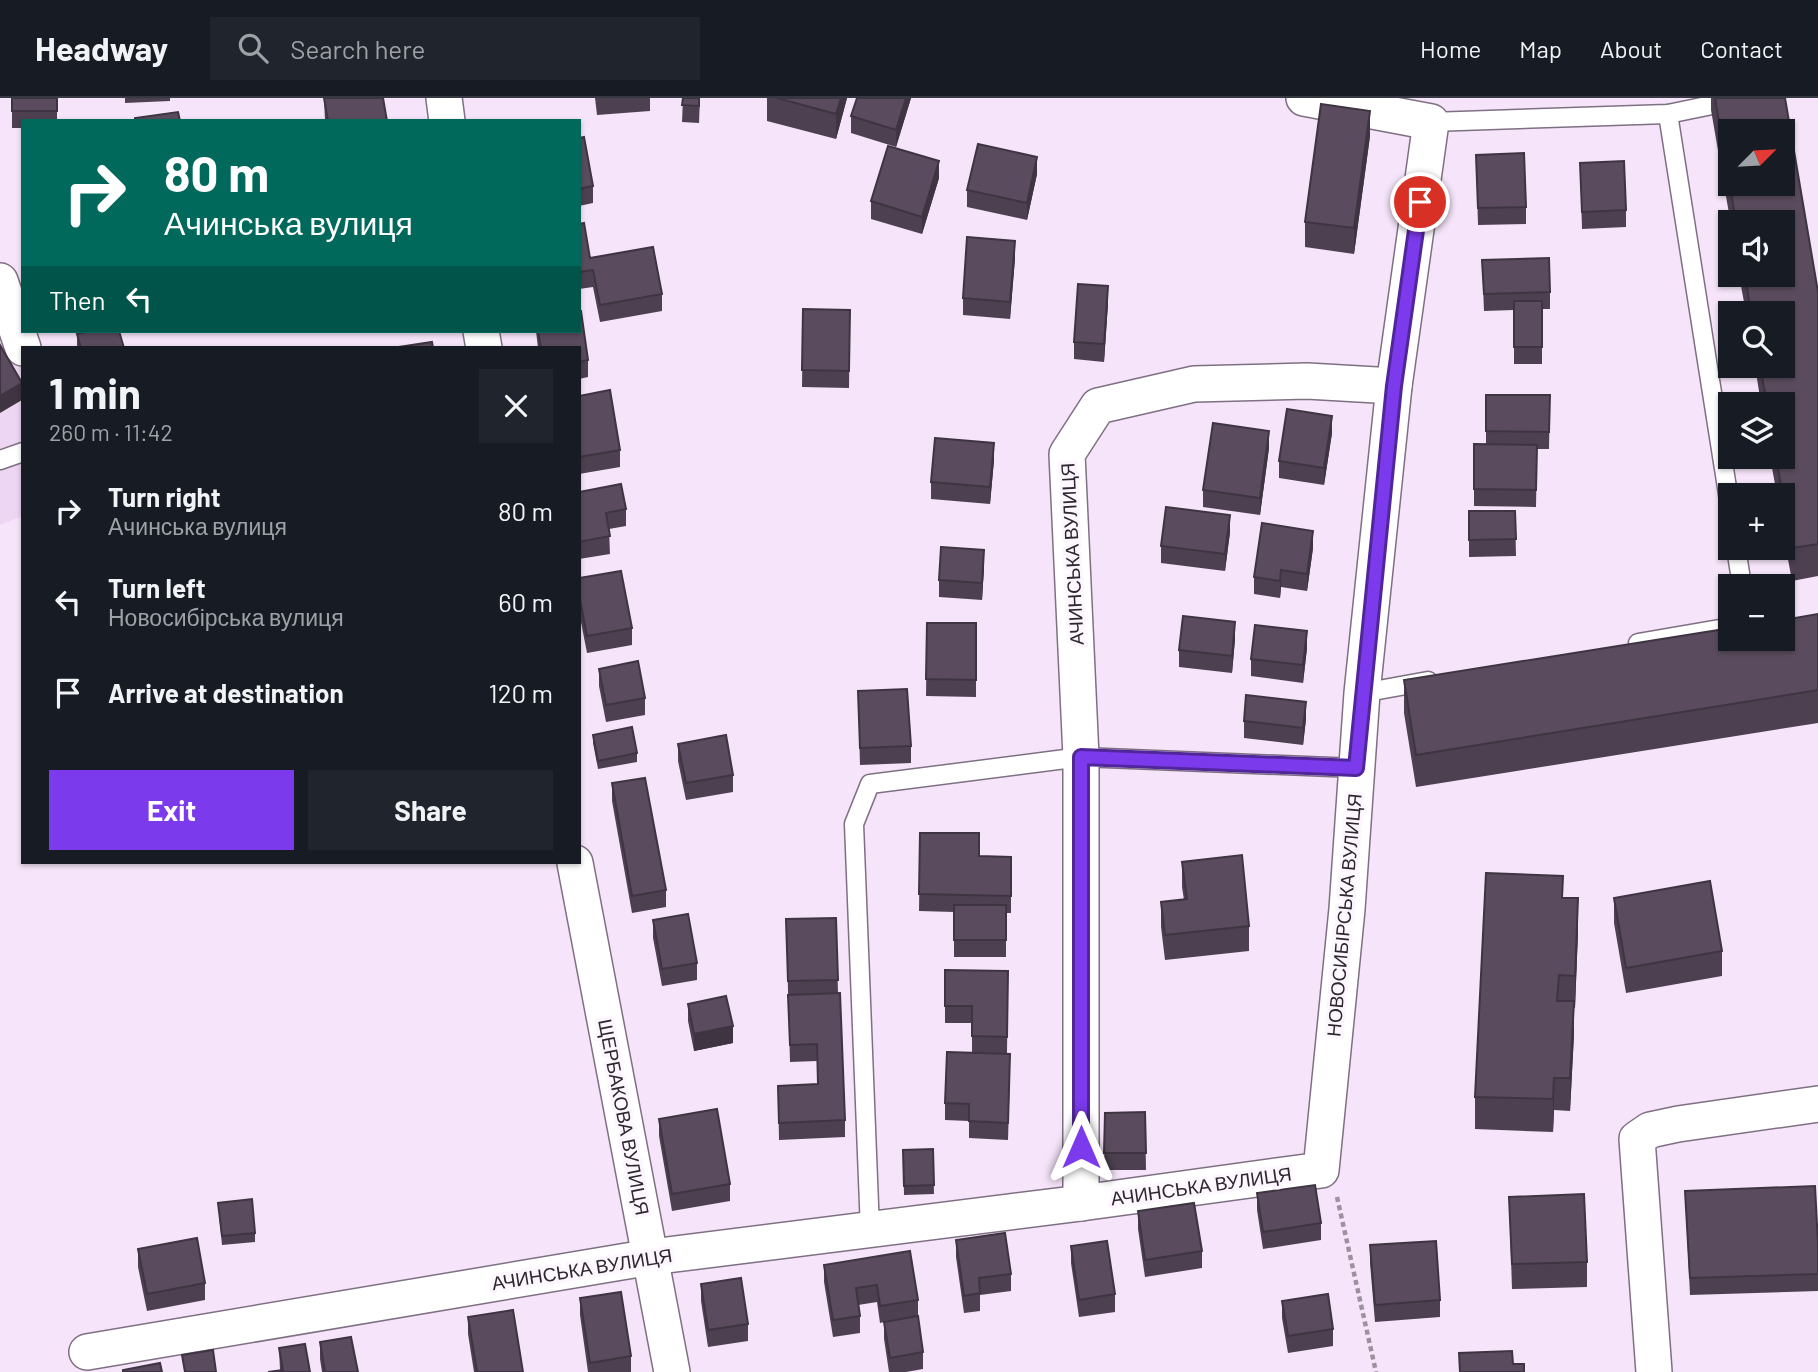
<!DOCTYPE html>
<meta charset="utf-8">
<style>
:root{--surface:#171b24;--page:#20242c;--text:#f1f3f6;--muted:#9ea1a6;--line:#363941;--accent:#7c3aed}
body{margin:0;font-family:Barlow,sans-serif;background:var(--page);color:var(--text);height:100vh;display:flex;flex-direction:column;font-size:26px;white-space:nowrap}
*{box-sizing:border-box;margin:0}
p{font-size:23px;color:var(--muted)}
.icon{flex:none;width:38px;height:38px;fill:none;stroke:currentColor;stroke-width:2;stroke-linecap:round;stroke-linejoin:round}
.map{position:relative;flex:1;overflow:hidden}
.side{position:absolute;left:21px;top:248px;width:560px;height:518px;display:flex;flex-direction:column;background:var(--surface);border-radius:0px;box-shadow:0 2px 5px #0004}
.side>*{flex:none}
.hud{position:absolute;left:21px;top:21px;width:560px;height:214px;border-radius:0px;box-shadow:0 2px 5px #0004;background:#00695c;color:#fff;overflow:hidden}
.needle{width:46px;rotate:66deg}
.tools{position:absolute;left:1718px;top:21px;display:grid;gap:14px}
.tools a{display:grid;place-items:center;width:77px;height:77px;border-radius:0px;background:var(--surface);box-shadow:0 2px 5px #0004;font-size:35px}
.pin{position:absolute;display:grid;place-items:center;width:60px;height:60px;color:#fff;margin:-30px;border:4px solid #fff;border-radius:50%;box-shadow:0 2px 7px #0007}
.me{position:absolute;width:77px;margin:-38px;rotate:0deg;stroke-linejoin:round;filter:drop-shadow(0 0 5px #0008)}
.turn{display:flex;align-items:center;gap:24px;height:147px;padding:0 28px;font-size:32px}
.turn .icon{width:91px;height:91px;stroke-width:2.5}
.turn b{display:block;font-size:49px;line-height:60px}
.then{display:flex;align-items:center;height:66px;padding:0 28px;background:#0003;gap:14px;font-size:26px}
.round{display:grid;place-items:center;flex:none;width:74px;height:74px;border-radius:0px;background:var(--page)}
.overview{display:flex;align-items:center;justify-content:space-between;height:119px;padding:0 28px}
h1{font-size:42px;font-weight:700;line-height:52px}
.cta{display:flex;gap:14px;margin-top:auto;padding:14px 28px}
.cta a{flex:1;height:80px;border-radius:0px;background:var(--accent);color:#fff;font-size:28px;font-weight:700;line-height:80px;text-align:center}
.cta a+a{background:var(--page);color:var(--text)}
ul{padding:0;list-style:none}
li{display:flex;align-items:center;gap:21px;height:91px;padding:0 28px}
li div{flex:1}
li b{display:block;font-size:26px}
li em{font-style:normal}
header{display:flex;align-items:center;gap:42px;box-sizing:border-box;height:98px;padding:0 35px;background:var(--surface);border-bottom:2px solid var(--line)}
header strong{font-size:33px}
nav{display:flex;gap:38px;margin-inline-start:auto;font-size:24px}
.search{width:490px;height:63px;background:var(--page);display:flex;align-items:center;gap:18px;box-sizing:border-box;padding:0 24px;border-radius:0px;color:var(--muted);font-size:26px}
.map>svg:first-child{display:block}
.built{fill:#ecd6f1}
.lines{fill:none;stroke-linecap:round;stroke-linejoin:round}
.service-casing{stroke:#7e7082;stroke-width:21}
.minor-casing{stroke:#7e7082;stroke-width:38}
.path{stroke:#9d91a0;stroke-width:4.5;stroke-dasharray:5 3.5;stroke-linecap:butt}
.service{stroke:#fff;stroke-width:18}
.minor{stroke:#fff;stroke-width:35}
.wall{fill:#4d4151}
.shaded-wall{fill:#3f3542}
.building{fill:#5a4c5e;stroke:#3f3542;stroke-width:2;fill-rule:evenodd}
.route-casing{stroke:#51269a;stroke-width:18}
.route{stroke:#7c3aed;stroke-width:12}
.labels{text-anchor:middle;stroke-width:7;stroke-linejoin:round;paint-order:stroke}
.street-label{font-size:19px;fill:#2d272f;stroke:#fdf6ff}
</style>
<header>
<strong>Headway</strong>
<div class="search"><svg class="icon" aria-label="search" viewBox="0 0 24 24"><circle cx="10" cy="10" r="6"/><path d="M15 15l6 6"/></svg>Search here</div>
<nav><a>Home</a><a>Map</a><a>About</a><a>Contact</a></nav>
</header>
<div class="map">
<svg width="1818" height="1274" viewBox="0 0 1818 1274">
<rect width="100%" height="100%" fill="#f6e5fa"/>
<!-- built -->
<polygon class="built" points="0,183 23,250 23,418 0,427"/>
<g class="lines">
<defs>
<g id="service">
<polyline points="1668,16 1731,415"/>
<polyline points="1431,24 1668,16 1746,0"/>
<polyline points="0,362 23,354"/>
<polyline points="1736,450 1742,488"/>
<polyline points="1638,545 1731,529"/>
<polyline points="1362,595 1428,583"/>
<polyline points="870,1132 854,726 870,686 1081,659 1356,670"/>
</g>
<g id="minor">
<polyline points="444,0 447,23"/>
<polyline points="0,183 23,250"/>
<polyline points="481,233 484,250"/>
<polyline points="575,765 672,1274"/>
<polyline points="1081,1105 1081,659 1067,356 1098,308 1194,286 1307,283 1394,288"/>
<polyline points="87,1254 651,1159 1081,1105 1321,1072 1347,811 1362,595 1394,288 1431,24 1304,0"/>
<polyline points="1654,1274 1637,1041 1650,1032 1678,1026 1818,1006"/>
</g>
</defs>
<!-- service casing -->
<use href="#service" class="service-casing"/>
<!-- minor casing -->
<use href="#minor" class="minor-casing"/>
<!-- path -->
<polyline class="path" points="1337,1099 1376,1274"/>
<!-- service -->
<use href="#service" class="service"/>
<!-- minor -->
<use href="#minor" class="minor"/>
</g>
<!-- wall -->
<g class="wall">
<polygon points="12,0 57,0 57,23 23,23 23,30 12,30"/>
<polygon points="125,0 170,0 170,3 125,5"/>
<polygon points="324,0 387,23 325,23"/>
<polygon points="595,0 650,0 650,13 597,17"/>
<polygon points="683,0 700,0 699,25 682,24"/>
<polygon points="767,0 847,0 836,41 767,23"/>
<polygon points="911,0 896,49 851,35 851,18"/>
<polygon points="1711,0 1785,0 1818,194 1818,478 1792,483 1783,434 1783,397 1777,397 1770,359 1783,359 1783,306 1761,306 1755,268 1783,268 1783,215 1746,215 1739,177 1783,177 1783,124 1731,124 1731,127 1711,12"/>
<polygon points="1370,38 1354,156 1305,149 1305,124"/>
<polygon points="579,40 593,88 593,105 579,108"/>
<polygon points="1476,57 1526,109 1526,126 1478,127"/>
<polygon points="1580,65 1626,112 1626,129 1582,131"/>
<polygon points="1037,76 1027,122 967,109 967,92"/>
<polygon points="939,80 922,136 871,121 871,103"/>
<polygon points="579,126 590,160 662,196 662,213 600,224 593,189 579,191"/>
<polygon points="1015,160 1010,221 963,217 963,200"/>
<polygon points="1482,162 1550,194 1550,211 1542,211 1542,266 1514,266 1514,212 1484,213"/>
<polygon points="1108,205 1104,264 1074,261 1074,244"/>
<polygon points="803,211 850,212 849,290 802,289"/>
<polygon points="536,233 579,233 588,262 588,279 579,281 579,250 538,250"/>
<polygon points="77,236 124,250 77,250"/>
<polygon points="1486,297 1550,297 1549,351 1537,351 1536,409 1474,408 1474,346 1486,346"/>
<polygon points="579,298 620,352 620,369 579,376"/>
<polygon points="1332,335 1324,387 1279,380 1279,363"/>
<polygon points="1269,350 1260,417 1203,409 1203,392"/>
<polygon points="994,362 990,406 931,401 931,384"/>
<polygon points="579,394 626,411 626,428 609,431 610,456 579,461"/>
<polygon points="1469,413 1515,413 1516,458 1469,459"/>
<polygon points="1230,434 1225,473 1161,465 1161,448"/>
<polygon points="1313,450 1307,493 1281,489 1280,500 1254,496 1254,479"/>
<polygon points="984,469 982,502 939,499 939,482"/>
<polygon points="579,480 632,530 632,547 587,555 579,514"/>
<polygon points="1818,516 1818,625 1416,689 1404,615 1404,582"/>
<polygon points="927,525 976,525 976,599 926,598"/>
<polygon points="1235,541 1232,575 1179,569 1179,552"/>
<polygon points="1307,550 1303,585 1251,578 1251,561"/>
<polygon points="599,571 645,600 645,617 606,624 599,588"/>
<polygon points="858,593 911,648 911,665 860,667"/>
<polygon points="1306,621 1303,647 1244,640 1244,623"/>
<polygon points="593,637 637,655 637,664 598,671 593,645"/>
<polygon points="678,646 733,677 733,694 686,702 678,663"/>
<polygon points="612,685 666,792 666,809 632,815 612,703"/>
<polygon points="920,735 979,758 1011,759 1011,815 1006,815 1006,859 954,859 954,814 919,813"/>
<polygon points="1182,764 1249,828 1249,853 1165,862 1161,829 1161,804 1184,802 1182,789"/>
<polygon points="1563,800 1578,833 1575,910 1574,910 1574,936 1570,1013 1554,1012 1553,1034 1475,1031 1475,999"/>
<polygon points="1614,800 1722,853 1722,878 1626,895 1614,825"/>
<polygon points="836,820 838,895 845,1022 845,1039 779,1042 778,988 818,986 817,963 790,964 786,821"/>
<polygon points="653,822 697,865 697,882 662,888 653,840"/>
<polygon points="945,872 1008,873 1007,956 1010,974 1008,1042 969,1040 969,1023 945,1022 945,1005 972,955 972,925 945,925"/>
<polygon points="688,906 733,945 694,953 688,923"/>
<polygon points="1145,1014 1146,1072 1104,1072 1105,1015"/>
<polygon points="659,1021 730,1086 730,1103 672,1113 659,1038"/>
<polygon points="933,1051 934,1096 904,1097 903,1052"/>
<polygon points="1685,1093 1818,1146 1818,1193 1690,1197"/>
<polygon points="1257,1095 1321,1125 1321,1142 1263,1151 1257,1112"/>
<polygon points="1509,1099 1587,1164 1587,1189 1512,1191"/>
<polygon points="218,1105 255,1135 255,1144 222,1147"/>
<polygon points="1138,1113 1202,1153 1202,1170 1145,1179 1138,1131"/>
<polygon points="956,1142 1011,1176 1011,1193 980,1197 980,1213 964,1215 956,1159"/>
<polygon points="1370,1147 1440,1202 1440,1219 1375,1224 1370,1165"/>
<polygon points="1071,1148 1115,1196 1115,1214 1079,1219 1071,1165"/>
<polygon points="138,1151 205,1185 205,1202 147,1213 138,1169"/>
<polygon points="824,1167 918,1202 918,1218 923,1254 923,1271 906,1274 889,1274 884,1241 884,1224 880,1225 877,1204 858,1207 860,1218 860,1235 833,1239 824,1184"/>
<polygon points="701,1186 748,1226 748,1243 708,1249 701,1203"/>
<polygon points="580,1200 631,1258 631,1274 588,1274 580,1217"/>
<polygon points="1282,1203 1333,1231 1333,1248 1288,1255 1282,1220"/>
<polygon points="468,1219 523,1274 474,1274 468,1236"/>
<polygon points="320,1244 358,1274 322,1274 320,1261"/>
<polygon points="279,1250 310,1274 280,1272"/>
</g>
<!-- shaded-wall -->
<g class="shaded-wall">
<polygon points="841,0 847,0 836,41 836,16"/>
<polygon points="906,0 911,0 896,49 896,32"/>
<polygon points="1370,13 1370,38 1354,156 1354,130"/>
<polygon points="1037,59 1037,76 1027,122 1027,105"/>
<polygon points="939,63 939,80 922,136 922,119"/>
<polygon points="1015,143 1015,160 1010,221 1010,204"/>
<polygon points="1108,188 1108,205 1104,264 1104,246"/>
<polygon points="22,285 22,302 0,315 0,298"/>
<polygon points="1332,318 1332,335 1324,387 1324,370"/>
<polygon points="1269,333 1269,350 1260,417 1260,400"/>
<polygon points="994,345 994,362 990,406 990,389"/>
<polygon points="1230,417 1230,434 1225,473 1225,456"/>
<polygon points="1313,433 1313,450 1307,493 1307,476"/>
<polygon points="984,452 984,469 982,502 982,485"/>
<polygon points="1281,472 1281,489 1280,500 1280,483"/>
<polygon points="1235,524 1235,541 1232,575 1232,558"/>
<polygon points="1307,533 1307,550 1303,585 1303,567"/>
<polygon points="1306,604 1306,621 1303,647 1303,630"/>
<polygon points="1578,800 1578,833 1575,910 1575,878"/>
<polygon points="1574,903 1574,936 1570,1013 1570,980"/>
<polygon points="733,928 733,945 694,953 694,936"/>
<polygon points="1554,980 1554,1012 1553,1034 1553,1001"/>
</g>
<!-- building -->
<g class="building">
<rect x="12" y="0" width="45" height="13"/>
<polygon points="324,0 383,0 387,23 328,23"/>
<polygon points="683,0 699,0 699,8 682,7"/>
<polygon points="777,0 841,0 836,16"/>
<polygon points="857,0 906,0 896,32 851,18"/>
<path d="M1715 0H1785L1818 194V446L1792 450 1776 359H1783V306H1767L1760 268H1783V215H1751L1745 177H1783V124H1736ZM1731 33H1783V86H1731Z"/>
<polygon points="1321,6 1370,13 1354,130 1305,124"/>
<polygon points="178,14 180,23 135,23 135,20"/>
<polygon points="584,39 593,88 579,91 579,40"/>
<polygon points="978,46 1037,59 1027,105 967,92"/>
<polygon points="888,48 939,63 922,119 871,103"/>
<polygon points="1524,55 1526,109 1478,110 1476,57"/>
<polygon points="1624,63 1626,112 1582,114 1580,65"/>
<polygon points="584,125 590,160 653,149 662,196 600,207 593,172 579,174 579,126"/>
<polygon points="967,139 1015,143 1010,204 963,200"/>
<polygon points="1549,160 1550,194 1484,196 1482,162"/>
<polygon points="1078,186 1108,188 1104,246 1074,244"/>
<rect x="1514" y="203" width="28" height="46"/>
<polygon points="803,211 850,212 849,273 802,272"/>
<polygon points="579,213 581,213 588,262 579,264 579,250 541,250 538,233 579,233"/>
<polygon points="89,233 119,233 124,250 81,250 77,236"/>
<polygon points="432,244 433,250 392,250"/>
<polygon points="0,247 22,285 0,298"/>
<polygon points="610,292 620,352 579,359 579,298"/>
<polygon points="1486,297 1550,297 1549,334 1486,333"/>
<polygon points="1287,311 1332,318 1324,370 1279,363"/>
<polygon points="1213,325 1269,333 1260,400 1203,392"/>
<polygon points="935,340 994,345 990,389 931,384"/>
<polygon points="1474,346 1537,347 1536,392 1474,391"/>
<polygon points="621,386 626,411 606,415 610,438 579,444 579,394"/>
<polygon points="1166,409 1230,417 1225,456 1161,448"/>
<polygon points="1469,413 1515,413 1516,441 1469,442"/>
<polygon points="1262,425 1313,433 1307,476 1281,472 1280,483 1254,479"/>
<polygon points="941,449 984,452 982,485 939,482"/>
<polygon points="621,473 632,530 587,538 579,497 579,480"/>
<polygon points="1818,516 1818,592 1416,657 1404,582 1731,530 1731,541 1783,541 1783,522"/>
<polygon points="1183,518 1235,524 1232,558 1179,552"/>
<polygon points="927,525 976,525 976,582 926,581"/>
<polygon points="1255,527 1307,533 1303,567 1251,561"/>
<polygon points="638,563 645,600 606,607 599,571"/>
<polygon points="907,591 911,648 860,650 858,593"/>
<polygon points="1246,597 1306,604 1303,630 1244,623"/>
<polygon points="632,629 637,655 598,663 593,637"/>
<polygon points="726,637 733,677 686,685 678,646"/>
<polygon points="645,680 666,792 632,798 612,685"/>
<polygon points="920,735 979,735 979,758 1011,759 1011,798 919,796"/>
<polygon points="1242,757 1249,828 1165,837 1161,804 1187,801 1182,764"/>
<polygon points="1486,775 1563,778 1562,800 1578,800 1575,878 1559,877 1557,903 1574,903 1570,980 1554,980 1553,1001 1475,999"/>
<polygon points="1710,783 1722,853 1626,870 1614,800"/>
<rect x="954" y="807" width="52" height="35"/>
<polygon points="688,816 697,865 662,871 653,822"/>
<polygon points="836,820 838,882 788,883 786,821"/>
<polygon points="945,872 1008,873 1007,939 972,938 972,908 945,908"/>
<polygon points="840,895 845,1022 779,1025 778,988 818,986 817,946 790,947 788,897"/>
<polygon points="726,898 733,928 694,936 688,906"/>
<polygon points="947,954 1010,956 1008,1025 969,1023 969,1006 945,1005"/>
<polygon points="717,1011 730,1086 672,1096 659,1021"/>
<polygon points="1145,1014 1146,1055 1104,1055 1105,1015"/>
<polygon points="933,1051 934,1087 904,1088 903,1052"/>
<polygon points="1315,1087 1321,1125 1263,1134 1257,1095"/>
<polygon points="1815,1088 1818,1146 1818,1176 1690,1180 1685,1093"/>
<polygon points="1584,1096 1587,1164 1512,1166 1509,1099"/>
<polygon points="252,1101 255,1135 222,1138 218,1105"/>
<polygon points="1194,1105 1202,1153 1145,1162 1138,1113"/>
<polygon points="1005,1135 1011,1176 979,1180 980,1195 964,1198 956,1142"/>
<polygon points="197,1140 205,1185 147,1196 138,1151"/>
<polygon points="1107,1143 1115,1196 1079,1202 1071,1148"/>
<polygon points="1436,1143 1440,1202 1375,1207 1370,1147"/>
<polygon points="910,1153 918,1202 880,1208 877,1187 856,1190 860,1218 833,1222 824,1167"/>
<polygon points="741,1180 748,1226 708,1232 701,1186"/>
<polygon points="621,1194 631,1258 590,1265 580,1200"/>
<polygon points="1328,1196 1333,1231 1288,1238 1282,1203"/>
<polygon points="513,1212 523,1274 477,1274 468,1219"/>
<polygon points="918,1218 923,1254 890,1260 884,1224"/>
<polygon points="351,1239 358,1274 325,1274 320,1244"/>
<polygon points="305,1246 310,1274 268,1274 283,1272 279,1250"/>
<polygon points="213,1252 216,1274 185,1274 182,1257"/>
<polygon points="1512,1253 1513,1266 1524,1266 1524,1274 1460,1274 1459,1255"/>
<polygon points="160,1265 162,1274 123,1274 123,1272"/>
</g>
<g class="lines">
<defs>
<polyline id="route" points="1081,1049 1081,659 1356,670 1394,288 1420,104"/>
</defs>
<!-- route casing -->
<use href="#route" class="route-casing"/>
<!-- route -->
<use href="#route" class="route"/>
</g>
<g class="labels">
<!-- street labels -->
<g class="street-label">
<text transform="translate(1072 456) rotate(-93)" y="7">АЧИНСЬКА ВУЛИЦЯ</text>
<text transform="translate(1344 817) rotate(-85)" y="7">НОВОСИБІРСЬКА ВУЛИЦЯ</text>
<text transform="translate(624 1019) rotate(79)" y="7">ЩЕРБАКОВА ВУЛИЦЯ</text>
<text transform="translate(1201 1088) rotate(-8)" y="7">АЧИНСЬКА ВУЛИЦЯ</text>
<text transform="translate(582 1171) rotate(-9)" y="7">АЧИНСЬКА ВУЛИЦЯ</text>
</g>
</g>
</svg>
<div class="tools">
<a><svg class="needle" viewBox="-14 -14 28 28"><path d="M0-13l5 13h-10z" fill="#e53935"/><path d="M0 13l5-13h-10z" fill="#9ea1a6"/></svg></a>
<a><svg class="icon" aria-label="sound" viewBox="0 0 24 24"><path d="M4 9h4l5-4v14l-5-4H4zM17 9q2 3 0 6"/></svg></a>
<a><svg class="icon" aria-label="search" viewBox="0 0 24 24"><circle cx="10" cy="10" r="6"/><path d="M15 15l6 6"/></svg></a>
<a><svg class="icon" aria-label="layers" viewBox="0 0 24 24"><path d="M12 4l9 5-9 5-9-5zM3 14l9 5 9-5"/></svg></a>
<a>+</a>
<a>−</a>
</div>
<div class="pin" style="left:1420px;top:104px;background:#d93025"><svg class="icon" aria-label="arrive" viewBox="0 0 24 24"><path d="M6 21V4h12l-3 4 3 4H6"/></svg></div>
<svg class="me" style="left:1081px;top:1049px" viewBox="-20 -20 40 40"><path d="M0-17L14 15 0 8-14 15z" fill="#7c3aed" stroke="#fff" stroke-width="4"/></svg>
<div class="hud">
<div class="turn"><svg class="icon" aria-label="right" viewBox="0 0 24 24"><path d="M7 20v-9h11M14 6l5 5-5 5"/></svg><div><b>80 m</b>Ачинська вулиця</div></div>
<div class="then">Then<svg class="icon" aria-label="left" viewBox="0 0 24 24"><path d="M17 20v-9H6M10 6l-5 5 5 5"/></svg></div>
</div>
<section class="side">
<div class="overview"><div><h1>1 min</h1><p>260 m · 11:42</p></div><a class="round"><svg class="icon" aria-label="close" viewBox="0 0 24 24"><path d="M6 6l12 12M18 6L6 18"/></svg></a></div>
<ul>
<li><svg class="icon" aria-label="right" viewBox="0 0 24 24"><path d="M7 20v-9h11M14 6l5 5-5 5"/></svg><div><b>Turn right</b><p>Ачинська вулиця</p></div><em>80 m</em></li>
<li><svg class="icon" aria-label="left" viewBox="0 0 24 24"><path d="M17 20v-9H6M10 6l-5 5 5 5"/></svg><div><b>Turn left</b><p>Новосибірська вулиця</p></div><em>60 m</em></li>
<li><svg class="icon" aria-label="arrive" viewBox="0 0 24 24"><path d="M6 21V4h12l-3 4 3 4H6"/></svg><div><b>Arrive at destination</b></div><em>120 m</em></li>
</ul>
<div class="cta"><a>Exit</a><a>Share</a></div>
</section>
</div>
